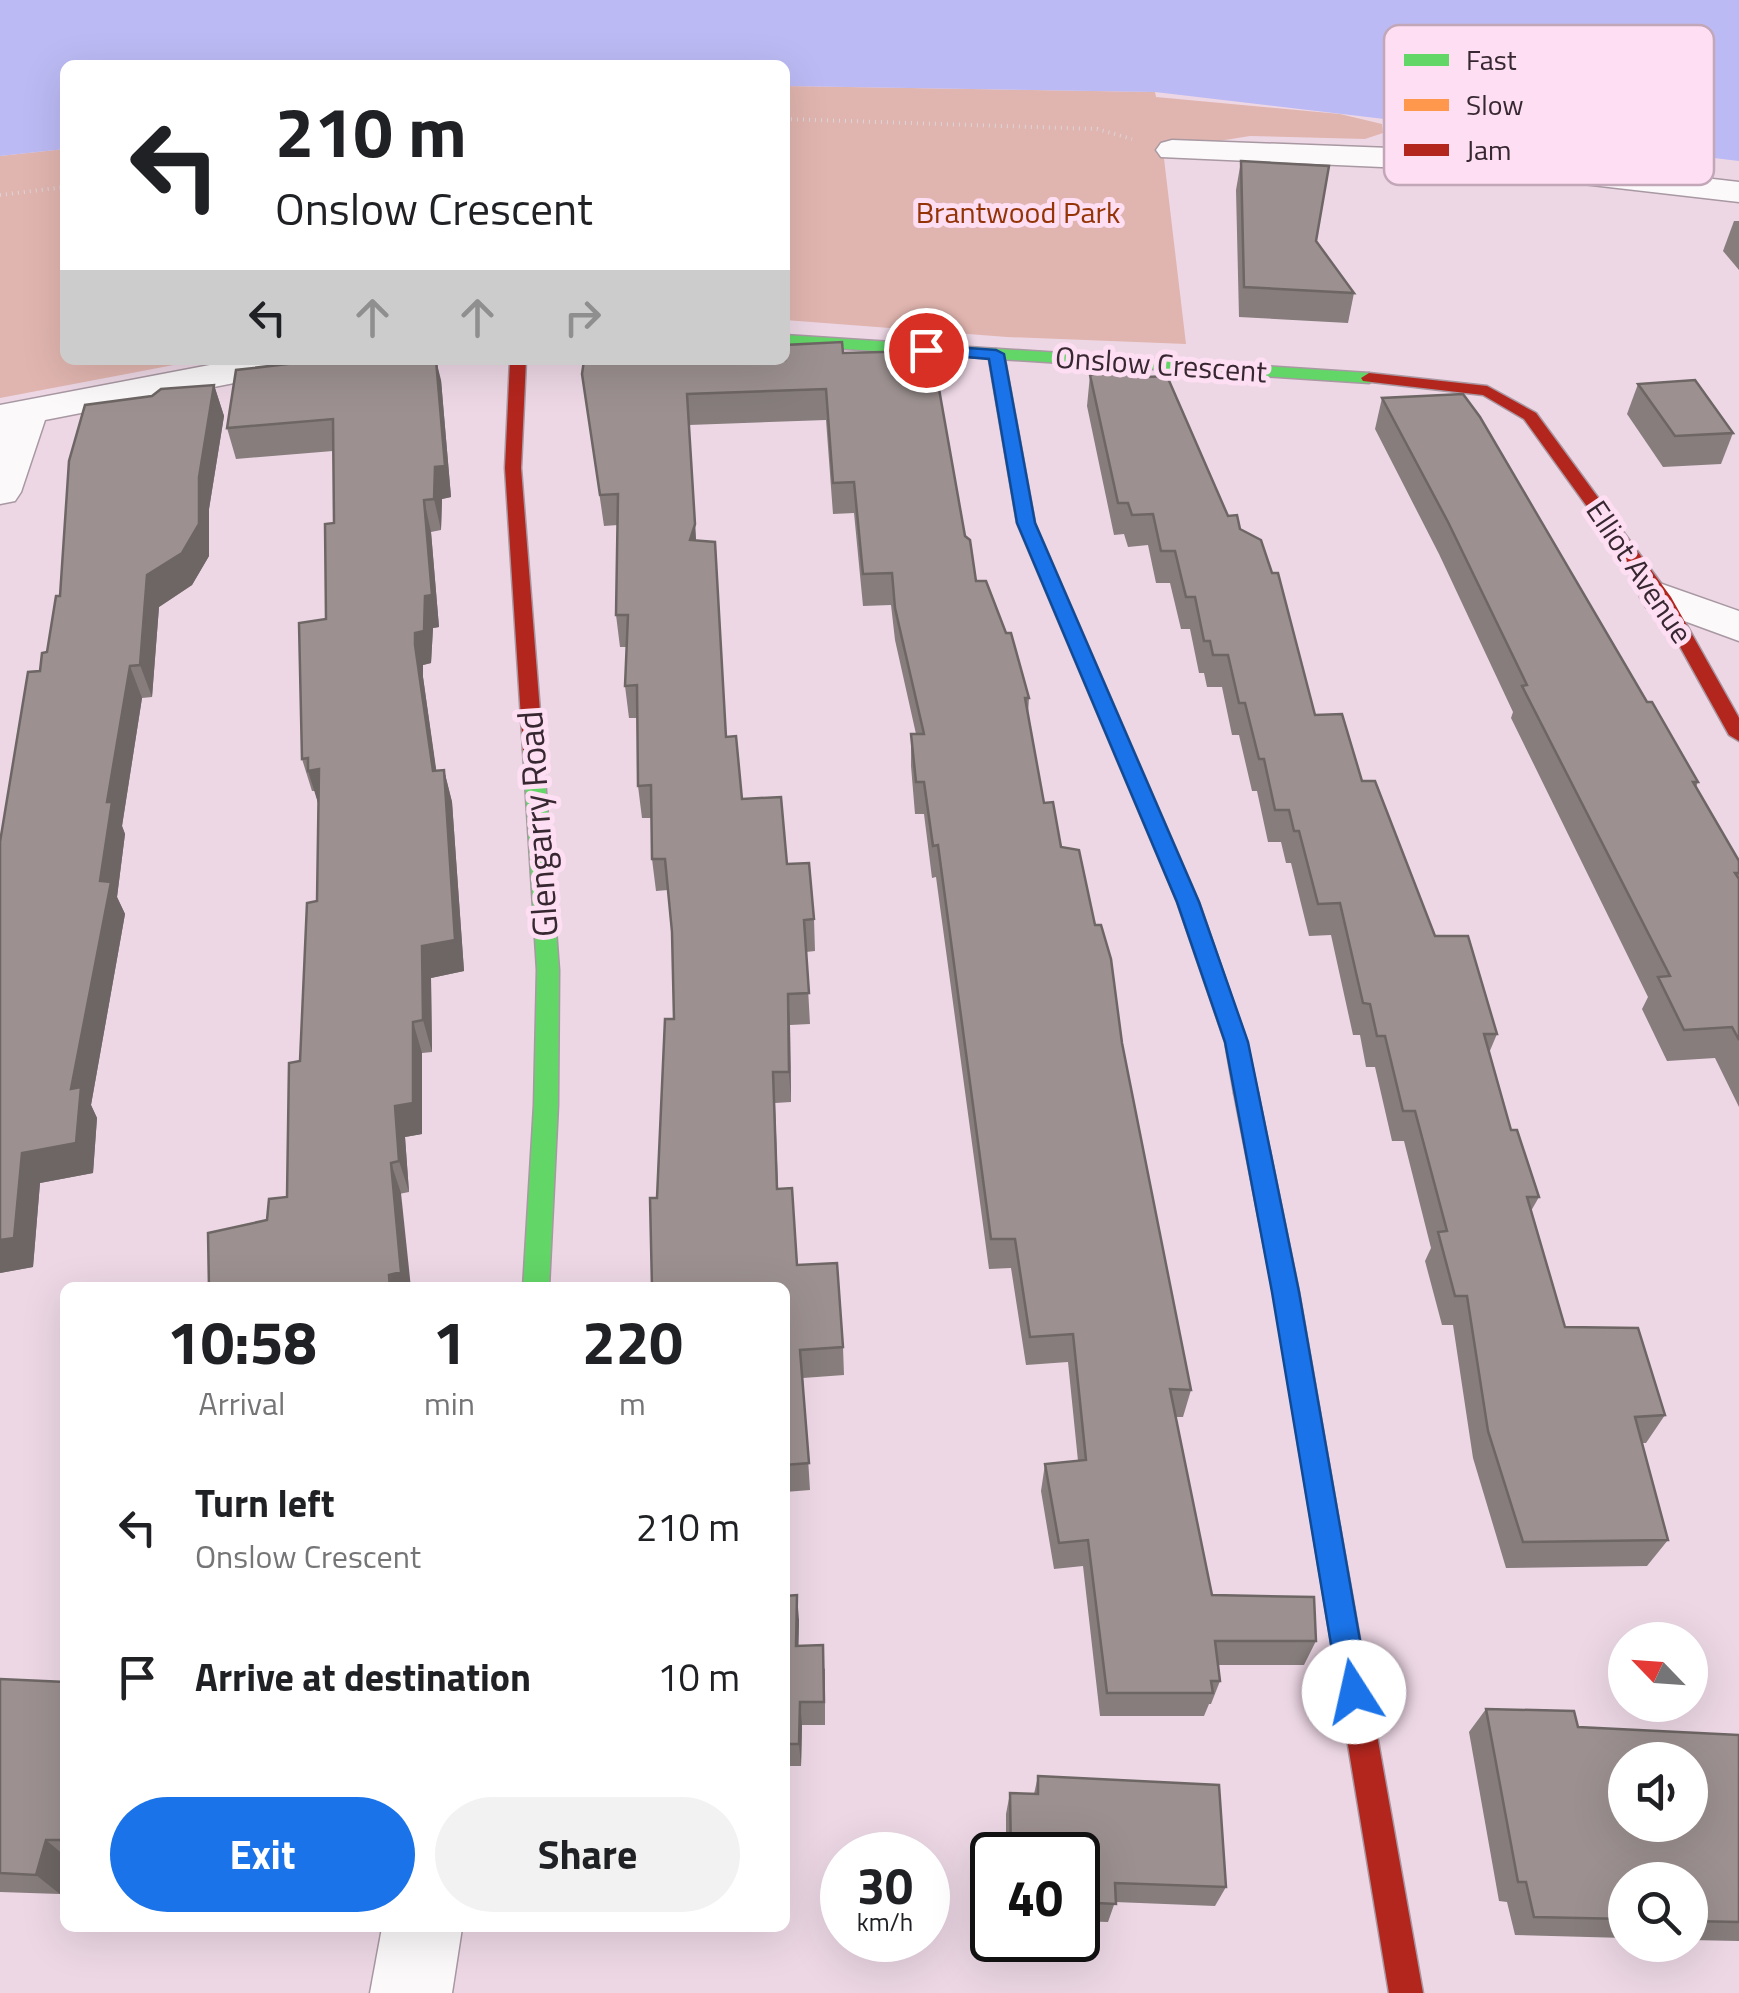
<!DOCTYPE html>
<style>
:root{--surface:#fff;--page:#f2f2f2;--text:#202124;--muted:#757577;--accent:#1a73e8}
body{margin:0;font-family:"Titillium Web",sans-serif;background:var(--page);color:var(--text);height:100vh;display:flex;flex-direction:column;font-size:38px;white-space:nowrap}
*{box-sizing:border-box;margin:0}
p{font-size:32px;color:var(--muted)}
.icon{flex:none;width:55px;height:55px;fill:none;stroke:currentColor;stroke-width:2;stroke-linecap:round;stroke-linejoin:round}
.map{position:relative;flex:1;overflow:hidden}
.side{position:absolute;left:60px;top:1282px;width:730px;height:650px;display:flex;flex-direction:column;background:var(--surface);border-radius:15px;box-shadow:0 10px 40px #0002}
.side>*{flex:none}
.hud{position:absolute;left:60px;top:60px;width:730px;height:305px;border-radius:15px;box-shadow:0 10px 40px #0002;background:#fff;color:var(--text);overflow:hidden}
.needle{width:65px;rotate:295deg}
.fabs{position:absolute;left:1608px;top:1622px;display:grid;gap:20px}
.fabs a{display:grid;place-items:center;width:100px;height:100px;border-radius:50%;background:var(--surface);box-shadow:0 10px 40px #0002;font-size:50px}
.speed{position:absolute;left:820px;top:1832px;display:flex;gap:20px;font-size:50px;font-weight:700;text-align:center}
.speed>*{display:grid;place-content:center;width:130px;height:130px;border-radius:50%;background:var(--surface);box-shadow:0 10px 40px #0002;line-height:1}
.speed small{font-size:25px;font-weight:400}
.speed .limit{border:5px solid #111;border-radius:15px;background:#fff;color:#111}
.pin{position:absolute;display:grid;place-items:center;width:85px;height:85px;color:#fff;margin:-42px;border:5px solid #fff;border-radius:50%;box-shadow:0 2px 10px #0007}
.me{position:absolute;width:110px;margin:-55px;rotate:350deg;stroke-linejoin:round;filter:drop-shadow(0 0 8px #0008)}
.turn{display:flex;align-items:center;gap:35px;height:210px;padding:0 50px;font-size:45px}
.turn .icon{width:130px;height:130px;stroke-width:2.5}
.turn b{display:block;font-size:70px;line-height:85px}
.lanes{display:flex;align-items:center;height:95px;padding:0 50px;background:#0003;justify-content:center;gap:50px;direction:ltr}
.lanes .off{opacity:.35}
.eta{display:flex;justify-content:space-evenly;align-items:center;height:170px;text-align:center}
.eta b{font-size:60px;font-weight:700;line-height:70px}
.primary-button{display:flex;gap:20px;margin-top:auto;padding:20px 50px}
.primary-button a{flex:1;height:115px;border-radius:60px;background:var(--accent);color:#fff;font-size:40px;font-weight:700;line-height:115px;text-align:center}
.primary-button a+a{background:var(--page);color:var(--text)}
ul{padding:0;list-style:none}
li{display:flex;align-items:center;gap:30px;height:150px;padding:0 50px}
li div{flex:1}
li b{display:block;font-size:38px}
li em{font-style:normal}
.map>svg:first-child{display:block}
.green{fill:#e1b5af}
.water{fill:#bcbaf4}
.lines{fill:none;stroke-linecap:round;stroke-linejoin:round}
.street-casing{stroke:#a898a2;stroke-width:3}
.fast-casing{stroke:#a898a2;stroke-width:3}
.slow-casing{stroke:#a898a2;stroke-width:3}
.jam-casing{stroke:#a898a2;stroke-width:3}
.path{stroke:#dbd4d8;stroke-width:4;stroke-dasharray:1 5;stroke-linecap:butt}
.street{fill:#fcf9fb;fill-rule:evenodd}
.fast{fill:#63d668;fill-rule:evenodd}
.slow{fill:#ff974d;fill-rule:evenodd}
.jam{fill:#b3261e;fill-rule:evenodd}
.wall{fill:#867d7c}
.shaded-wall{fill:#6d6665}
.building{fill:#9c9190;stroke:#6d6665;stroke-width:2.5;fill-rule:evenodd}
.route{fill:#1a73e8;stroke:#114b97;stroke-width:2.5}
.labels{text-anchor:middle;stroke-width:10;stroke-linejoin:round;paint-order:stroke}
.far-park-label{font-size:30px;fill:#943306;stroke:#fedef2}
.far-street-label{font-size:30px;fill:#362731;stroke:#fedef2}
.street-label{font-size:35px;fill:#362731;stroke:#fedef2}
.key{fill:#fedef2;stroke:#c2a7b8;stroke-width:2.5}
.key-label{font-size:28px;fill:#362731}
</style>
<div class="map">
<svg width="1739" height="1993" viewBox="0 0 1739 1993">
<rect width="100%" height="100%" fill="#edd7e5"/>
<!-- green -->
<g class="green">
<polygon points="785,86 1155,92 1156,97 1340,114 1382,124 1383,133 1365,139 1250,136 1163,150 1186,344 1007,337 785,320"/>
<polygon points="65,149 65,360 200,360 0,398 0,156"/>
</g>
<!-- water -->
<polygon class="water" points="0,0 1739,0 1739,161 1155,92 785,86 785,65 65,65 65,149 0,156"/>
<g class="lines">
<defs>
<g id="street">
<polygon points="1172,140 1471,151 1739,182 1739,202 1471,171 1161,157 1156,150 1161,143"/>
<polygon points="236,360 315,360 309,368 296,371 45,420 21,492 15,501 0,504 0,405"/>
<polygon points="1662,584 1739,611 1739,641 1646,607 1640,597 1646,587"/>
<polygon points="382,1928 462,1928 452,1993 370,1993"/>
</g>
<g id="fast">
<polygon points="785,335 1369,373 1377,378 1369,383 785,345"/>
<polygon points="533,743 543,750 559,970 558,1105 549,1288 523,1288 534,1105 537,970 523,750"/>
<polygon points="1246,1084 1254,1086 1258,1093 1299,1292 1340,1527 1336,1537 1326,1540 1316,1537 1312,1527 1273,1292 1234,1093 1238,1086"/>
</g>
<polygon id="slow" points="996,349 1004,354 1035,523 1199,902 1247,1042 1258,1093 1254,1100 1238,1100 1234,1093 1225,1042 1177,902 1017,523 988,354"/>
<g id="jam">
<polygon points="510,360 526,360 521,468 543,750 533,757 523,750 505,468"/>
<polygon points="1369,373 1487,386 1536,413 1671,597 1739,718 1739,741 1729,735 1653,598 1524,419 1483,395 1363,381 1361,378"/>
<polygon points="1326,1514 1336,1517 1340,1527 1423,1993 1389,1993 1312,1527 1316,1517"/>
</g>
</defs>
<!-- street casing -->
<use href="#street" class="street-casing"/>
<!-- fast casing -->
<use href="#fast" class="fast-casing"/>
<!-- slow casing -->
<use href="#slow" class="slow-casing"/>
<!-- jam casing -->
<use href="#jam" class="jam-casing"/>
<!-- path -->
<g class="path">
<polyline points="785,119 1097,129 1132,139"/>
<polyline points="0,195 65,187"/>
</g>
<!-- street -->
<use href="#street" class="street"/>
<!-- fast -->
<use href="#fast" class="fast"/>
<!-- slow -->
<use href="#slow" class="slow"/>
<!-- jam -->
<use href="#jam" class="jam"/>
</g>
<!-- wall -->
<g class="wall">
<polygon points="1241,161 1354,293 1348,323 1239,317 1236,190"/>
<polygon points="1734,221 1739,221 1739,270 1723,251"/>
<polygon points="843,353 965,536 976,581 1029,698 1028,714 1044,803 1095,925 1122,1043 1191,1390 1183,1417 1176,1417 1212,1595 1316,1641 1304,1665 1218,1665 1220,1681 1211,1704 1209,1704 1204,1716 1100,1716 1083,1566 1054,1569 1041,1491 1045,1464 1078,1461 1068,1362 1026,1365 1011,1268 989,1269 936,877 932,878 924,814 915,814 911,766 911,734 916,734 895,640 891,605 863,606 854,513 833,514 826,420 689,425 696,541 727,737 742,799 787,864 814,919 815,951 806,952 810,1024 790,1025 791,1102 775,1103 778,1189 797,1265 843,1347 844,1375 803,1378 810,1490 785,1492 785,1288 657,1198 674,1019 672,932 668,890 656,891 652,859 651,818 642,818 638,786 637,718 629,718 625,686 627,647 620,647 616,615 618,525 604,526 582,374"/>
<polygon points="1090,375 1240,529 1315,715 1362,781 1435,936 1497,1034 1489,1053 1511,1130 1539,1197 1531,1211 1565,1327 1665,1415 1646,1443 1642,1443 1668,1540 1647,1566 1506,1568 1473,1458 1453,1325 1442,1325 1425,1261 1431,1248 1404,1141 1392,1141 1375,1067 1366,1067 1360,1035 1353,1035 1331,935 1309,936 1291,863 1286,863 1281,842 1268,842 1257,791 1252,791 1239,735 1232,735 1222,687 1207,687 1204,673 1199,673 1190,629 1181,629 1170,583 1156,583 1148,545 1128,547 1124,534 1114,535 1087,406"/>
<polygon points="441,380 451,497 442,499 441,530 431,532 439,627 433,628 431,663 423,665 423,677 436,771 444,770 452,802 464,971 431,978 432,1052 422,1053 422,1134 405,1137 409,1192 267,1220 287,1197 317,901 318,803 315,791 312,791 302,759 326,619 334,523 333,451 236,459 227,428"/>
<polygon points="1638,384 1733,433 1721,464 1663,467 1627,414"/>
<polygon points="214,385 224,416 209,509 209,556 192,585 159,607 152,697 142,698 122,826 125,834 117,897 125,914 91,1105 97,1118 93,1173 40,1183 33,1267 0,1273 40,671 47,652 60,596 152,396"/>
<polygon points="1382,398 1647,702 1698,782 1696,787 1739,861 1739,1107 1715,1058 1667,1061 1642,1009 1648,997 1511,718 1513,712 1439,554 1375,429"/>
<polygon points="785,1596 799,1620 798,1646 825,1669 825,1725 802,1725 801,1766 785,1766"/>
<polygon points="0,1679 65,1682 65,1876 60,1894 0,1892"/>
<polygon points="1486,1709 1578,1727 1739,1735 1739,1941 1690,1940 1690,1880 1625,1880 1625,1938 1515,1935 1507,1902 1499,1901 1469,1732"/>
<polygon points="1038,1776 1226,1887 1215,1906 1115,1902 1108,1922 1078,1921 1078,1855 1006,1855 1006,1814 1010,1793 1034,1794"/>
</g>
<!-- shaded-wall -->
<g class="shaded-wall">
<polygon points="436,360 441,380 451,497 442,499 441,530 434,499"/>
<polygon points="214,385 224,416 209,509 209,556 192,585 159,607 152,697 140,665 147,575 199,477"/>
<polygon points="687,394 689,425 697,556 690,540"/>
<polygon points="424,500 431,532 439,627 433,628 431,663 423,665 423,677 441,803 433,771 415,645"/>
<polygon points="130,666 142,698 122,826 125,834 117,897 125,914 91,1105 97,1118 93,1173 40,1183 33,1267 0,1273 0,1240 22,1153 71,1089 100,881 107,802"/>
<polygon points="319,769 318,803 308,771"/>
<polygon points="444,770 452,802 464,971 431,978 432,1052 423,1020 422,946"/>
<polygon points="788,994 790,1025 791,1102 789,1072"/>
<polygon points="413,1022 422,1053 422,1134 405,1137 409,1192 399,1161 395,1106"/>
<polygon points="391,1163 401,1193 411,1288 390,1288"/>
<polygon points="797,1595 799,1620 798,1670 796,1646"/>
<polygon points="800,1702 802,1725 801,1766 799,1744"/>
<polygon points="46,1840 65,1856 65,1876 60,1894 36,1875"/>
</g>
<!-- building -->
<g class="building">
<polygon points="1241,161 1329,166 1316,241 1354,293 1244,287"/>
<polygon points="842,342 843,353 924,351 925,355 933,355 965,536 970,540 976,581 986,581 1006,633 1011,633 1029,698 1025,698 1044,803 1053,802 1061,847 1079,850 1095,925 1101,925 1111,959 1122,1043 1191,1390 1170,1389 1212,1595 1314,1597 1316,1641 1215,1641 1220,1681 1211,1681 1213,1693 1107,1693 1088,1540 1059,1543 1045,1464 1086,1460 1073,1334 1030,1337 1015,1239 991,1239 938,845 933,846 924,782 916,782 911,734 924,734 895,608 892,573 863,574 854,482 833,483 826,389 687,394 695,524 690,540 715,542 726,737 736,736 742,799 781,797 787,864 809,863 814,919 804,920 809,993 788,994 789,1072 773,1072 777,1189 792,1188 797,1265 837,1263 843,1347 800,1350 809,1463 785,1465 785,1288 652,1288 650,1198 657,1198 665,1019 674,1019 672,932 665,859 652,859 651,785 638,786 637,685 625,686 628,615 616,615 618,494 600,495 582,374 584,360 785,360 785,345"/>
<polygon points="321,360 436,360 445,466 435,467 434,499 424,500 432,595 425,596 424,631 415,633 415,645 433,771 444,770 455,940 422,946 423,1020 413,1022 413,1103 395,1106 399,1161 391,1163 401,1272 389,1275 390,1288 209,1288 208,1233 267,1220 269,1199 287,1197 289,1063 300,1061 307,903 317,901 319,769 308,771 308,758 302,759 299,623 326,619 325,524 334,523 333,419 227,428 236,370"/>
<polygon points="1144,371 1147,377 1167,376 1228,516 1237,515 1240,529 1261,540 1272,573 1278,573 1315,715 1342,714 1362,781 1375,781 1435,936 1468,936 1497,1034 1484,1034 1511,1130 1517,1130 1539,1197 1527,1197 1565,1327 1638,1328 1665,1415 1635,1417 1668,1540 1523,1542 1488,1431 1467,1296 1455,1296 1438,1232 1447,1231 1415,1111 1403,1111 1385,1036 1377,1036 1370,1004 1363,1003 1340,903 1318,904 1299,831 1294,831 1289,810 1275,810 1264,759 1259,759 1245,703 1239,703 1228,655 1213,655 1210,641 1204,641 1195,597 1186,597 1175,551 1161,551 1153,514 1132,515 1128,503 1118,503 1090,375"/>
<polygon points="1695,380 1733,433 1675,436 1638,384"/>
<polygon points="214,385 199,477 199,524 182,553 147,575 140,665 130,666 107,802 112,802 100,881 111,882 71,1089 81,1087 76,1143 22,1153 14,1238 0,1240 0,842 28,672 40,671 42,653 47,652 56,596 60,596 69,461 85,405 152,396 161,389"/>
<polygon points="1463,394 1480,417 1647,702 1652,702 1698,782 1693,782 1739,861 1739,873 1735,873 1739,879 1739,1040 1732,1027 1684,1030 1658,977 1670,976 1522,686 1527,685 1448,522 1382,398"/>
<polygon points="797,1595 796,1646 823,1645 824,1702 800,1702 799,1744 785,1744 785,1596"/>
<polygon points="0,1679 65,1682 65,1840 46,1840 36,1875 0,1873"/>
<path d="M1486 1709 1574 1711 1578 1727 1739 1735V1922L1690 1921V1880H1625V1919L1534 1917 1526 1882H1518ZM1625 1760H1690V1825H1625Z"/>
<polygon points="1038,1776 1219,1785 1226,1887 1115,1883 1116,1904 1078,1902 1078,1855 1011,1855 1010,1793 1038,1794"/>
</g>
<!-- route -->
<polygon class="route" points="926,345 996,350 1004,354 1035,523 1199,902 1248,1042 1299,1292 1369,1692 1365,1703 1354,1707 1343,1703 1339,1692 1272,1292 1225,1042 1177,902 1017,523 989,359 920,353 918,350"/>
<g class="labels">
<!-- far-park labels -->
<g class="far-park-label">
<text x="1018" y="223">Brantwood Park</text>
</g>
<!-- far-street labels -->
<g class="far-street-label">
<text transform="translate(1161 365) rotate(4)" y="10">Onslow Crescent</text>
<text transform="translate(1639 572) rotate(56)" y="10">Elliot Avenue</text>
</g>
<!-- street labels -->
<g class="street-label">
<text transform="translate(538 824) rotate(-94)" y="12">Glengarry Road</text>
</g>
</g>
<!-- legend -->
<rect x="1384" y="25" width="330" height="160" rx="15" class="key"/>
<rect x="1404" y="54" width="45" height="12" fill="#63d668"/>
<rect x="1404" y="99" width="45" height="12" fill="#ff974d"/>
<rect x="1404" y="144" width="45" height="12" fill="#b3261e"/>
<g class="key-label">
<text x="1466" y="70">Fast</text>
<text x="1466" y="115">Slow</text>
<text x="1466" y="160">Jam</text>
</g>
</svg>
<div class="fabs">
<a><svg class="needle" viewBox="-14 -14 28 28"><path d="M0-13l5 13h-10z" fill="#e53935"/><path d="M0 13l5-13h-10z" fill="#757577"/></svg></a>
<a><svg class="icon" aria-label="sound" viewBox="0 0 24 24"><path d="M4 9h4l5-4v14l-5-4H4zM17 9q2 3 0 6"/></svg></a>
<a><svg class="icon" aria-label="search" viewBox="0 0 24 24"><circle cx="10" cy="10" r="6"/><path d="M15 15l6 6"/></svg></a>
</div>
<div class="speed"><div>30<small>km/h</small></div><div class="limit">40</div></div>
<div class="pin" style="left:926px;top:350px;background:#d93025"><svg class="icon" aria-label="arrive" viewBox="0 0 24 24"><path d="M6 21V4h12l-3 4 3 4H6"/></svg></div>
<svg class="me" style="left:1354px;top:1692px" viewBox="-20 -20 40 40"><circle r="19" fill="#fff"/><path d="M0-13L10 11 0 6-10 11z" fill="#1a73e8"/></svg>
<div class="hud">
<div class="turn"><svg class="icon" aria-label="left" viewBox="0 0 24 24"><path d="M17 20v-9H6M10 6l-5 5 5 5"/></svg><div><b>210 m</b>Onslow Crescent</div></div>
<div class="lanes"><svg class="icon" aria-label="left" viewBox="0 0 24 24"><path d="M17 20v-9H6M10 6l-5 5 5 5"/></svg><svg class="icon off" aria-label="ahead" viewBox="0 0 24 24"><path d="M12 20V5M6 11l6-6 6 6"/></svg><svg class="icon off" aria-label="ahead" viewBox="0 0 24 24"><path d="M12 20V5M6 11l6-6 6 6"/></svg><svg class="icon off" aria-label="right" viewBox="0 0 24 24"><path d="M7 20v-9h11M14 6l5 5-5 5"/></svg></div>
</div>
<section class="side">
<div class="eta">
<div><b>10:58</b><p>Arrival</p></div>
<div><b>1</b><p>min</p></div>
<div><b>220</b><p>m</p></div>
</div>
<ul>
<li><svg class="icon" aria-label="left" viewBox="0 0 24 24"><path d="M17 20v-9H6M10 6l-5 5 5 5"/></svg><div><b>Turn left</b><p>Onslow Crescent</p></div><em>210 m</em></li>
<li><svg class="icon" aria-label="arrive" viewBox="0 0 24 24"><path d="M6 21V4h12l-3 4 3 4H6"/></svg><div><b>Arrive at destination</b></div><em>10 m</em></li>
</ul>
<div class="primary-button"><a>Exit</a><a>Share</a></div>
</section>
</div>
